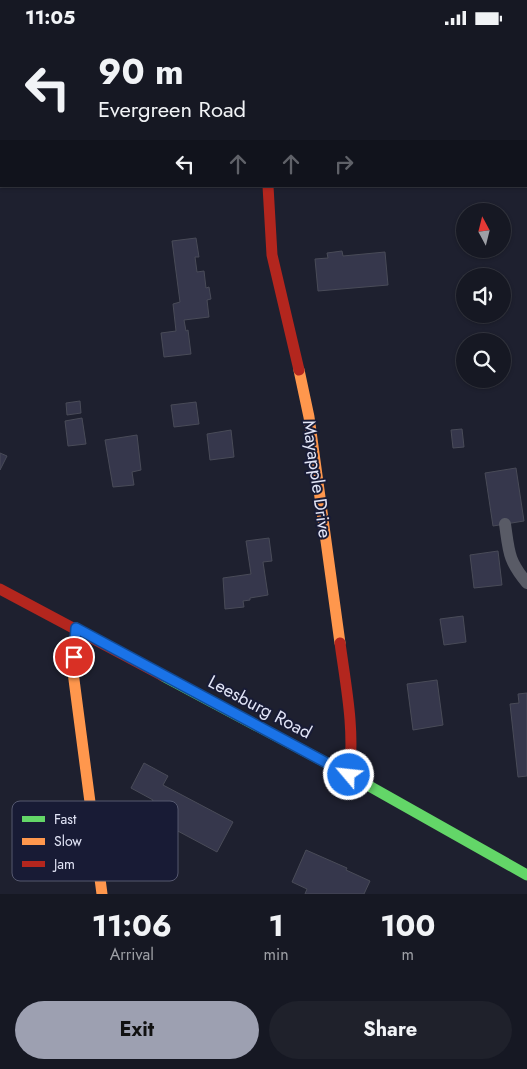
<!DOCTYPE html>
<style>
:root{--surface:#161823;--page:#1f212b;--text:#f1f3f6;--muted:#9ea0a6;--line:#353741;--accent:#9da0b1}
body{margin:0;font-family:Jost,sans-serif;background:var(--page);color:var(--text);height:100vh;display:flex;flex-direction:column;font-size:19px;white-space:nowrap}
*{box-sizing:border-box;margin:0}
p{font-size:16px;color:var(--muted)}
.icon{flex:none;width:28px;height:28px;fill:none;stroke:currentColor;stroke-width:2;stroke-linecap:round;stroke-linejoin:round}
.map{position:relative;height:859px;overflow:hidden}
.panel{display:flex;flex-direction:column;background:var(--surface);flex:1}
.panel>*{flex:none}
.hud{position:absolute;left:0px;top:0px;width:528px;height:152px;box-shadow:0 1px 4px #0004,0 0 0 1px var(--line);background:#161823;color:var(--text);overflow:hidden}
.needle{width:32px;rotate:353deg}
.fabs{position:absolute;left:456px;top:168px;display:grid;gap:10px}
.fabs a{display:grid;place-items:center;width:55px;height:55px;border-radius:50%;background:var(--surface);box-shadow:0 1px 4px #0004,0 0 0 1px var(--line);font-size:25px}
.pin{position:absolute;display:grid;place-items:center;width:42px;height:42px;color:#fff;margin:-21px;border:2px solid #fff;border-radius:50%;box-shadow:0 1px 5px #0007}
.me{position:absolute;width:55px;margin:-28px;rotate:298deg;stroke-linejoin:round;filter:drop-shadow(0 0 4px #0008)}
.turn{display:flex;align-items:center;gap:18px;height:105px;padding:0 15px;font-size:22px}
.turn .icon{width:65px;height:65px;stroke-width:2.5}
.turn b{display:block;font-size:35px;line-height:42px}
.lanes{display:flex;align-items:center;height:48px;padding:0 15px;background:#0003;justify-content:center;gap:25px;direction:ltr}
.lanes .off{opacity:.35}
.eta{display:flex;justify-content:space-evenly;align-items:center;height:85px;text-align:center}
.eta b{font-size:30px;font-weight:700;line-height:35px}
.primary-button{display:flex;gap:10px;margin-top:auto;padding:10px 15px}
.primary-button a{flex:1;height:58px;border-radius:30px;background:var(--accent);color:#111;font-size:20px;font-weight:700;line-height:58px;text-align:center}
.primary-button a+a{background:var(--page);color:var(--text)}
.status{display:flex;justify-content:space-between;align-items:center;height:35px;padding:0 25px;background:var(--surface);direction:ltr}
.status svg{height:14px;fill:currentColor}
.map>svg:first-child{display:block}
.building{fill:#36374c;stroke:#494b58}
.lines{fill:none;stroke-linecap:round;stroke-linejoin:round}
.lane{stroke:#595b66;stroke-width:12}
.street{stroke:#595b66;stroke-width:25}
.fast{stroke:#63d668;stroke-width:11}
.slow{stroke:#ff974d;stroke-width:11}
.jam{stroke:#b3261e;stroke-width:11}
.route-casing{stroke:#114b97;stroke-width:12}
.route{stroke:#1a73e8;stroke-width:9}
.labels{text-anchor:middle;stroke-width:4;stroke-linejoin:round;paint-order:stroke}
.street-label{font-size:18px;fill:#e2e5f7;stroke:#181b35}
.key{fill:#181b35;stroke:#55586f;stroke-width:1}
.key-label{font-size:14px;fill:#e2e5f7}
</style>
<div class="status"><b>11:05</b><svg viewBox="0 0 49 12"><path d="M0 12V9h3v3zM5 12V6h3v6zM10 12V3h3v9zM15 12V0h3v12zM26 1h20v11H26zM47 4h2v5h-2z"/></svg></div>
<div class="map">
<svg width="527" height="859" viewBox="0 0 527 859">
<rect width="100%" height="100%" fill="#1e202f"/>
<!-- building -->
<g class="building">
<polygon points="95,0 143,0 144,1 95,1"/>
<polygon points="196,203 199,222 195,222 197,237 204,236 206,253 209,252 211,264 207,265 209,282 184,285 186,296 188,295 191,319 164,322 161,298 176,296 173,269 180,267 172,206"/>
<polygon points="342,216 343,221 385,217 388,250 318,256 315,224 328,223 327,218"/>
<polygon points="80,366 81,378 67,380 66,368"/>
<polygon points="196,367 199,389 174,392 171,370"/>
<polygon points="82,383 86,409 68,411 65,386"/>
<polygon points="462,394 464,412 453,413 451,395"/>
<polygon points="231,395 234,422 210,425 207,399"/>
<polygon points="137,400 141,435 132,437 134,450 113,452 105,405"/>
<polygon points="0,418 7,421 0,435"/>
<polygon points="516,433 524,486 493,491 485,438"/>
<polygon points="269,503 272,526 263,527 268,560 250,563 250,565 243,566 244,572 225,574 223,543 251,539 246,506"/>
<polygon points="498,516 502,550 474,553 470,520"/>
<polygon points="463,581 466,607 444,610 440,584"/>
<polygon points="437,645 443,690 413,695 407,649"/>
<polygon points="527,658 527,741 518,742 510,669 519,668 518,659"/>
<polygon points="144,728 168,741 163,750 233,787 217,817 146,779 153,765 131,753"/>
<polygon points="306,815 347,833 346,835 370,846 364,859 305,859 307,854 292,847"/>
</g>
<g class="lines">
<!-- lane -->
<path class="lane" d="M505 489C509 517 508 525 527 548"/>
<!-- street -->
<polyline class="street" points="355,1 356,0"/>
<!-- fast -->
<polyline class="fast" points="163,641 355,743 527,840"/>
<!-- slow -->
<g class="slow">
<polyline points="299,335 309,382 340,608"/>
<polyline points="76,593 73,637 102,859"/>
</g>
<!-- jam -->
<g class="jam">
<polyline points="268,151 272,220 299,335"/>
<polyline points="0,554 163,641"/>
<path d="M340 608C346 652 355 695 349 740"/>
</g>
</g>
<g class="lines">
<defs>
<polyline id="route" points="74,622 76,593 349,740"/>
</defs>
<!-- route casing -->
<use href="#route" class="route-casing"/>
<!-- route -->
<use href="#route" class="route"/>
</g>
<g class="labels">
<!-- street labels -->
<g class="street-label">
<text transform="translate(317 444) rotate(82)" y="6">Mayapple Drive</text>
<text transform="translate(260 672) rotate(28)" y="6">Leesburg Road</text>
</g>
</g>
<!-- legend -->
<rect x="12" y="766" width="166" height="80" rx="8" class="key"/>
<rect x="22" y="781" width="23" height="6" fill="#63d668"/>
<rect x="22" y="803" width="23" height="7" fill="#ff974d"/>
<rect x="22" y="826" width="23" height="6" fill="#b3261e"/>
<g class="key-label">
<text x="54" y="789">Fast</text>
<text x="54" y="811">Slow</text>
<text x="54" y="834">Jam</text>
</g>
</svg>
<div class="fabs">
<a><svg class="needle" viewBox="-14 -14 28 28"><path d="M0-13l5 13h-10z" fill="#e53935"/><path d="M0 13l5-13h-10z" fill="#9ea0a6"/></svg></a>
<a><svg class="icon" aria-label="sound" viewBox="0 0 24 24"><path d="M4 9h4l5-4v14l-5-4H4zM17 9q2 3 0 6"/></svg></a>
<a><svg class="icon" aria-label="search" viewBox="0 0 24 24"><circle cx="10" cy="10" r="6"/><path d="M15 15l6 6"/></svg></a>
</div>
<div class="pin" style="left:74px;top:622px;background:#d93025"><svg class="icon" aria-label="arrive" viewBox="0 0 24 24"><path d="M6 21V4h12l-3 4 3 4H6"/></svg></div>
<svg class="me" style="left:349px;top:740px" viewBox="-20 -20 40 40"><circle r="17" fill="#1a73e8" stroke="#fff" stroke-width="3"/><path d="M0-11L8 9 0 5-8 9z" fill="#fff"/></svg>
<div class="hud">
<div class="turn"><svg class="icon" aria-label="left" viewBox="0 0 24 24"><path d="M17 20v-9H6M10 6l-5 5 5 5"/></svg><div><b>90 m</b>Evergreen Road</div></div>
<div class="lanes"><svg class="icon" aria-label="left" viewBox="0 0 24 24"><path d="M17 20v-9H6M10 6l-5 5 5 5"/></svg><svg class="icon off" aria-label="ahead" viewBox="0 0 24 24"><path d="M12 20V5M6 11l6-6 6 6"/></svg><svg class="icon off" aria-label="ahead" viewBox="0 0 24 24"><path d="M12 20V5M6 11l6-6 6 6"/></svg><svg class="icon off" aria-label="right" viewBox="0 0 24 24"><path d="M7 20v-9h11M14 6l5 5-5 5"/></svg></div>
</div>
</div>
<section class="panel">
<div class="eta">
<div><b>11:06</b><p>Arrival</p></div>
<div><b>1</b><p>min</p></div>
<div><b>100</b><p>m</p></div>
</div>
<div class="primary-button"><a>Exit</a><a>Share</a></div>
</section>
